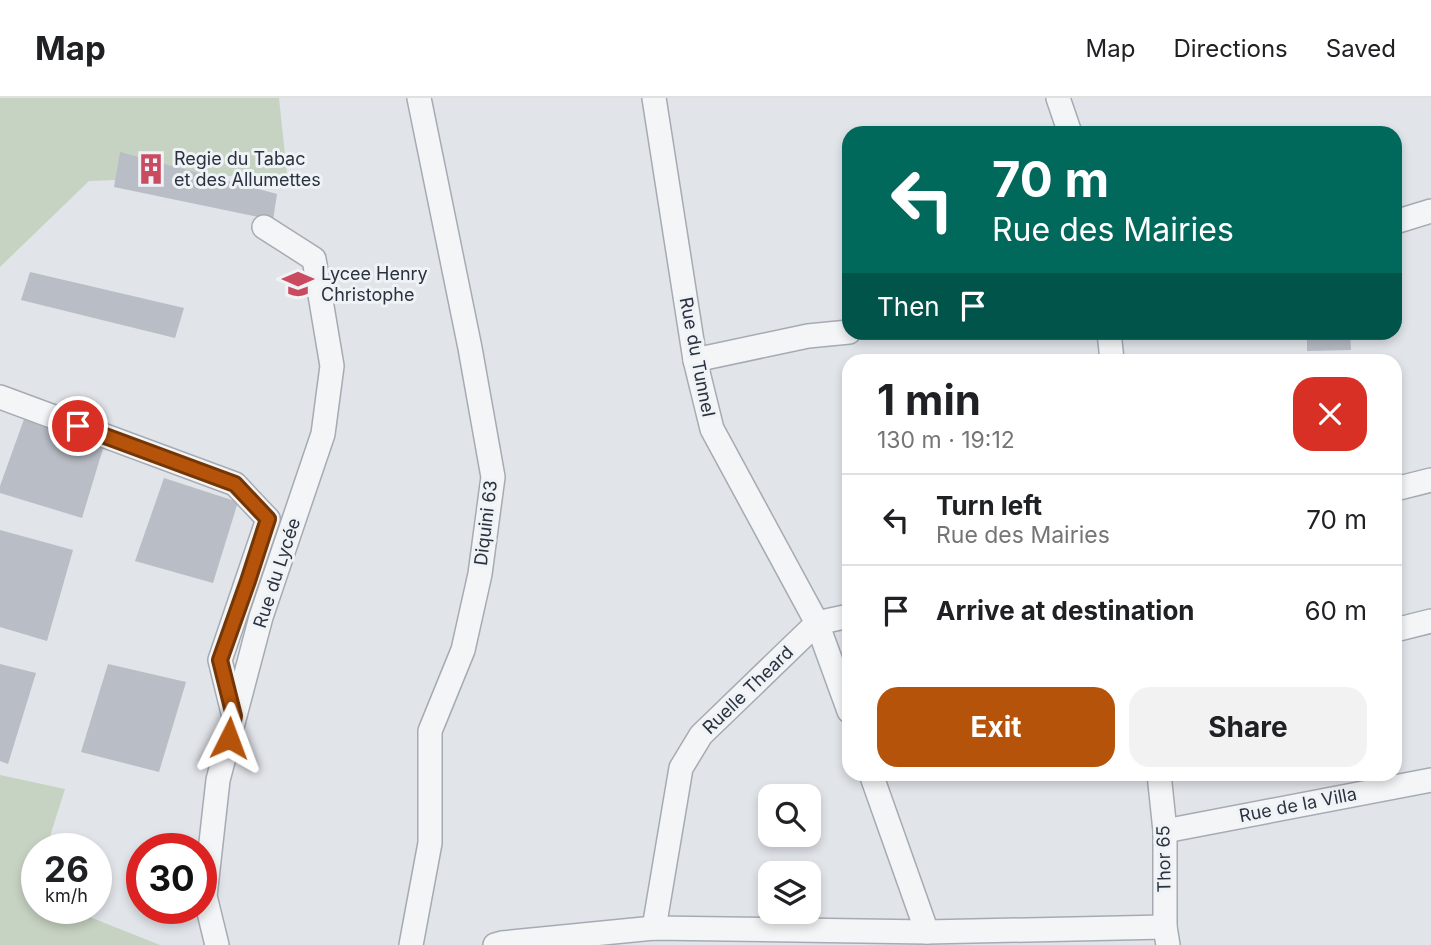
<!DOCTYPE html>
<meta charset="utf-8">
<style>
:root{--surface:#fff;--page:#f2f2f2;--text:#202124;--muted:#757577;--line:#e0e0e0;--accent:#b45309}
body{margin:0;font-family:Inter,sans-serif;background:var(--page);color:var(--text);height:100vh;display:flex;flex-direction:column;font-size:26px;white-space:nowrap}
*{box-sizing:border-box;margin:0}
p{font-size:23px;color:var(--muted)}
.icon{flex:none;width:38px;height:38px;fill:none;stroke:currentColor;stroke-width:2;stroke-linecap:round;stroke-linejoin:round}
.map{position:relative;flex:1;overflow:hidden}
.panel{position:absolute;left:842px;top:256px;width:560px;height:427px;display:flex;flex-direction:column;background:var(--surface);border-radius:21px;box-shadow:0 4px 10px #0003}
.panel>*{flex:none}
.hud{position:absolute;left:842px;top:28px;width:560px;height:214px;border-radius:21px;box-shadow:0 4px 10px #0003;background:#00695c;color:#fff;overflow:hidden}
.fabs{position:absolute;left:758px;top:686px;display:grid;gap:14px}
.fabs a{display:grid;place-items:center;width:63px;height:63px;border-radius:14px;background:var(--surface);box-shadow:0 4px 10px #0003;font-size:35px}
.speed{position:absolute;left:21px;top:735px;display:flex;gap:14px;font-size:35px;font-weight:700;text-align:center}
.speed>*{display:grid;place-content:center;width:91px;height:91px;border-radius:50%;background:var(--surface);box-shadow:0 4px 10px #0003;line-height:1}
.speed small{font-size:18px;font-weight:400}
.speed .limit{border:10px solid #d22;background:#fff;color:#111}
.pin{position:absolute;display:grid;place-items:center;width:60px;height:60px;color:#fff;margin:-30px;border:4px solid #fff;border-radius:50%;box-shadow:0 2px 7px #0007}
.me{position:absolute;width:77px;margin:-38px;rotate:3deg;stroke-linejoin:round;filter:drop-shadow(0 0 5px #0008)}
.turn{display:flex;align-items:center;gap:24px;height:147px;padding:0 35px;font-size:32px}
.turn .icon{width:91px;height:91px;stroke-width:2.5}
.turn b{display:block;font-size:49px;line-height:60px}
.then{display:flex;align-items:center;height:66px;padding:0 35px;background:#0003;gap:14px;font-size:26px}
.round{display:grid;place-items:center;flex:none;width:74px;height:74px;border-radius:21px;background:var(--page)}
.headline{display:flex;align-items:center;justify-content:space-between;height:119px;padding:0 35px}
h1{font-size:42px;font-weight:700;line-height:52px}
.button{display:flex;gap:14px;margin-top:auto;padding:14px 35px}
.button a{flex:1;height:80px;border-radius:21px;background:var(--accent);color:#fff;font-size:28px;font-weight:700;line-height:80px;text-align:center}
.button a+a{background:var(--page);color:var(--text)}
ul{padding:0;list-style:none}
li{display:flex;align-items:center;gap:21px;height:91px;padding:0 35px;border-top:2px solid var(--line)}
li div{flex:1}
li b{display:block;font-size:26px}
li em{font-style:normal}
header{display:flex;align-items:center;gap:42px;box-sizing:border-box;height:98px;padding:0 35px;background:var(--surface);border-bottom:2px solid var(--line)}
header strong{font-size:33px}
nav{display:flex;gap:38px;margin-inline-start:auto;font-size:24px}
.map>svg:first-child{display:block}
.green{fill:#c7d3c2}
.building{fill:#b8bdc6}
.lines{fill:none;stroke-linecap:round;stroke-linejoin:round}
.minor-casing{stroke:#a6abb3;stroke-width:26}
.minor{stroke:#f3f5f7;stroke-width:23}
.route-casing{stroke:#753606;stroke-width:18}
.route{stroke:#b45309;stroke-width:12}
.labels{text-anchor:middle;stroke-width:6;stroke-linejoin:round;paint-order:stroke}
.poi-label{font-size:18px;fill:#2a3240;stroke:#f0f3f6;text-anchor:start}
.street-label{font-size:18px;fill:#2a3240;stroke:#f0f3f6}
</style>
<header>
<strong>Map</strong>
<nav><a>Map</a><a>Directions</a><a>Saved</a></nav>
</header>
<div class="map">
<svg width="1431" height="847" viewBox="0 0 1431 847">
<rect width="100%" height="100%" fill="#e1e4e9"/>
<!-- green -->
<g class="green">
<polygon points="0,0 279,0 287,76 89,83 0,169"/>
<polygon points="0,677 65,691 46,751 37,751 37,782 32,796 37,798 37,810 67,810 160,847 0,847"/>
</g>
<!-- building -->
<g class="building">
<polygon points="120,54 277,96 273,122 114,89"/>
<polygon points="30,174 184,210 175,240 21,202"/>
<polygon points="1307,234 1350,234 1351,252 1307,253"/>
<polygon points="28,310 108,334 82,420 0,395 0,388"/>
<polygon points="164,380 238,404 213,485 135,463"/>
<polygon points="0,432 73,452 47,543 0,529"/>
<polygon points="0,566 36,575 8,666 0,663"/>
<polygon points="108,566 186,584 159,674 81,654"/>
</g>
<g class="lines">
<defs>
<g id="minor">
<polyline points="654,0 695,262 712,331 817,525 849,613"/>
<polyline points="1058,0 1070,35"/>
<polyline points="1395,124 1431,113"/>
<polyline points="1109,234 1112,262"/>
<polyline points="695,262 808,238 849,234"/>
<polyline points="0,299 235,386 268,421 220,562 233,615"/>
<polyline points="1395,391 1431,382"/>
<polyline points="1395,532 1431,523"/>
<polyline points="871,676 927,834"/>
<polyline points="1159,676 1165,733 1165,829 1168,847"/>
<polyline points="1165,733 1431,682"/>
<polyline points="654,830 681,670 701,637 817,525 849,518"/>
<polyline points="217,847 205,798 218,682 261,519 323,336 332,268 314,161 264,129"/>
<polyline points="411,847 430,745 430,633 463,552 480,476 493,379 470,250 419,0"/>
<polyline points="495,847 502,845 654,830 927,834 1165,829"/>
</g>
</defs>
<!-- minor casing -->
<use href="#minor" class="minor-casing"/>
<!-- minor -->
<use href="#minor" class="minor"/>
</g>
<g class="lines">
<defs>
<polyline id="route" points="78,328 235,386 268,421 248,483 220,562 234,618 229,640"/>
</defs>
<!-- route casing -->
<use href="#route" class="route-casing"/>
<!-- route -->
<use href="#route" class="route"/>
</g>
<!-- icons -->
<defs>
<symbol id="building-bare" viewBox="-9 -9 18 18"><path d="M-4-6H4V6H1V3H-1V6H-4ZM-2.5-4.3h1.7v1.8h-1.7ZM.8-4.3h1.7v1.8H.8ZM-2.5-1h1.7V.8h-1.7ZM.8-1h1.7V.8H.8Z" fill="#ca4a60" stroke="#f0f3f6" stroke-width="2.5" paint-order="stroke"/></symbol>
<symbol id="school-bare" viewBox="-9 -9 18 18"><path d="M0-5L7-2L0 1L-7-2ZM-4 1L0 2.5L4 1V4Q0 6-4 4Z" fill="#ca4a60" stroke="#f0f3f6" stroke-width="2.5" paint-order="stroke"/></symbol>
</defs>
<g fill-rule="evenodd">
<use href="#building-bare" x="129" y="49" width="44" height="44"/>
<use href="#school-bare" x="276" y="164" width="44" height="44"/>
</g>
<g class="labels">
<!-- poi labels -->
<g class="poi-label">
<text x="174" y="67">Regie du Tabac<tspan x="174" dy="21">et des Allumettes</tspan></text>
<text x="321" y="182">Lycee Henry<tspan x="321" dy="21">Christophe</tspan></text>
</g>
<!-- street labels -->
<g class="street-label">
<text transform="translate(697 259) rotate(79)" y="6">Rue du Tunnel</text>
<text transform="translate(486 425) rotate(-83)" y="6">Diquini 63</text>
<text transform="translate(277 475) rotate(-72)" y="6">Rue du Lycée</text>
<text transform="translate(748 592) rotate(-44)" y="6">Ruelle Theard</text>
<text transform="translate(1298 707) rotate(-11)" y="6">Rue de la Villa</text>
<text transform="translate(1164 761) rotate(-91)" y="6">Thor 65</text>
</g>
</g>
</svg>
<div class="fabs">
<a><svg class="icon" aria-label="search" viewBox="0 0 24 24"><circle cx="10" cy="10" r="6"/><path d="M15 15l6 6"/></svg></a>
<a><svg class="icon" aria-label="layers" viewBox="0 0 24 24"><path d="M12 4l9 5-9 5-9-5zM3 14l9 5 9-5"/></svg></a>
</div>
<div class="speed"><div>26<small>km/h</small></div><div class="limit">30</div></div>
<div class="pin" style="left:78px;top:328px;background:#d93025"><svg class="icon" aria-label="arrive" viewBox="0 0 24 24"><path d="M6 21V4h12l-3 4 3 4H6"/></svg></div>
<svg class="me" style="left:229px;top:640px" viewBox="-20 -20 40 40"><path d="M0-17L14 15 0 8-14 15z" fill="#b45309" stroke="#fff" stroke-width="4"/></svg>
<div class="hud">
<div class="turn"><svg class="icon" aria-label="left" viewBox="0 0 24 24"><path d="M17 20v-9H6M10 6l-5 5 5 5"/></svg><div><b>70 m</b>Rue des Mairies</div></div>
<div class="then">Then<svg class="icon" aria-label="arrive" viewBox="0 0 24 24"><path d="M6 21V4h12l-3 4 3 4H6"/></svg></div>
</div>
<section class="panel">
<div class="headline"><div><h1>1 min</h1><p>130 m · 19:12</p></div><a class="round" style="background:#d93025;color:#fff"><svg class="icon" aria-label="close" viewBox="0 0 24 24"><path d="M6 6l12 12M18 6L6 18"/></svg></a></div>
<ul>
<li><svg class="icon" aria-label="left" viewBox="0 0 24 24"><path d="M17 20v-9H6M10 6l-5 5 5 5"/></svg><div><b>Turn left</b><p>Rue des Mairies</p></div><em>70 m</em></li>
<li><svg class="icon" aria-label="arrive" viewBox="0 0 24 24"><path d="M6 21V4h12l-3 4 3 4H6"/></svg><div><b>Arrive at destination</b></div><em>60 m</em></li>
</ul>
<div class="button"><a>Exit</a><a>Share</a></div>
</section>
</div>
